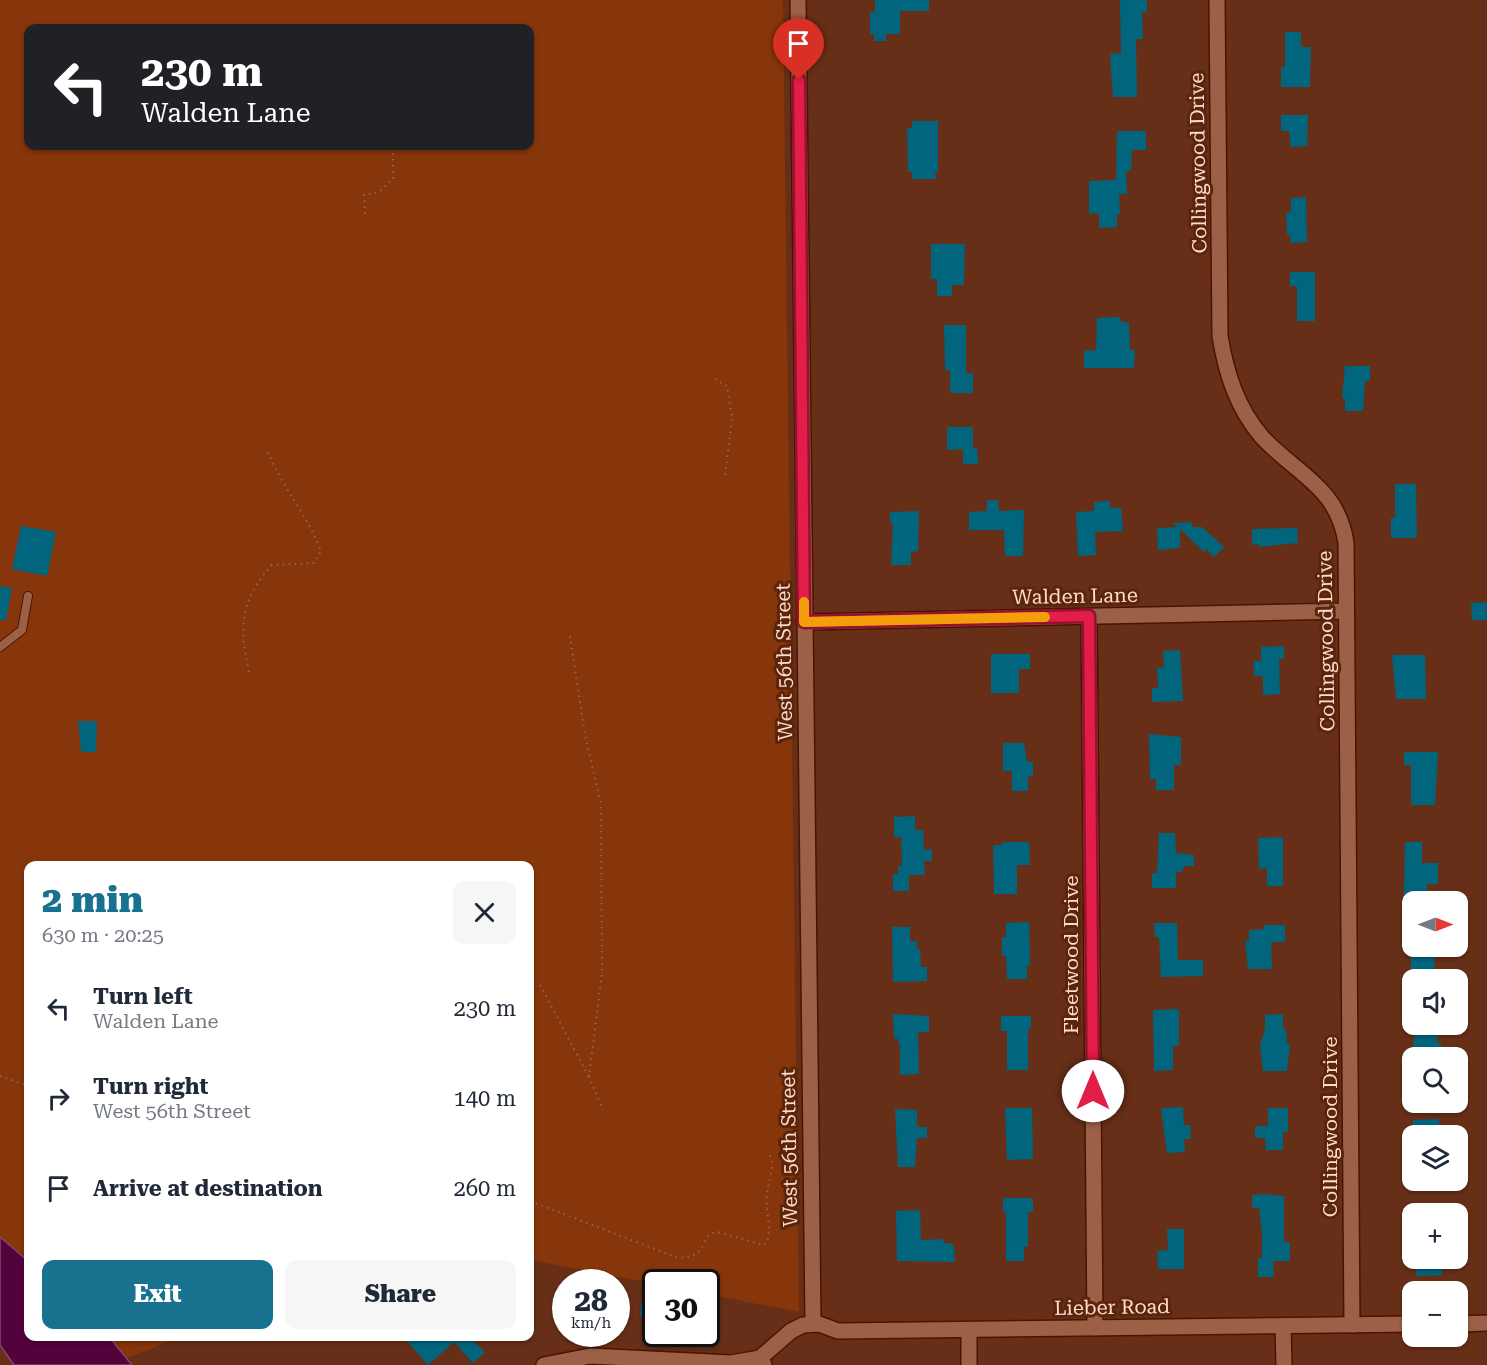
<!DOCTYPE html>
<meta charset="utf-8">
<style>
:root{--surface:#fff;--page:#f6f6f7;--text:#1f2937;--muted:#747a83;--accent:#18718f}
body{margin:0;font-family:"Roboto Serif",serif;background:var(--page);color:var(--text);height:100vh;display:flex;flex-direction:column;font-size:22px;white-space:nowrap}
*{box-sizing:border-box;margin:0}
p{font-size:20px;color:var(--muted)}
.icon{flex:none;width:33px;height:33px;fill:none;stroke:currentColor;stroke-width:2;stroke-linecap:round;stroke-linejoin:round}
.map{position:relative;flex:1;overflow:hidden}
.details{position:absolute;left:24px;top:861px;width:510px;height:480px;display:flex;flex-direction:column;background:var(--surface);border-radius:12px;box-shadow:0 2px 4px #0004}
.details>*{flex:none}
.banner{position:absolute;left:24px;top:24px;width:510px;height:126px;border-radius:12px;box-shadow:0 2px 4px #0004;background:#202124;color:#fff;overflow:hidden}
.needle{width:39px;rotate:90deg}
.controls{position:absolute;left:1402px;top:891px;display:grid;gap:12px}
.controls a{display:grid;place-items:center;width:66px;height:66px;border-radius:12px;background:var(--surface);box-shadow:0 2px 4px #0004;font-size:30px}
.speed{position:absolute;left:552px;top:1269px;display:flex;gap:12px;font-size:30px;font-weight:700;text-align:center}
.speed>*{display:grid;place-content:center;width:78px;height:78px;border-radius:50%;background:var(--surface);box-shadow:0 2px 4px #0004;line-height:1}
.speed small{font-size:15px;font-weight:400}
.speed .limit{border:3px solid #111;border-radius:9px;background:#fff;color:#111}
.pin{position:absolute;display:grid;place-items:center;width:51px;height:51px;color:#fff;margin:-62px -26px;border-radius:50% 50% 50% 0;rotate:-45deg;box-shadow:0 0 6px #0007}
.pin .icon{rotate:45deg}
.me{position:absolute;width:66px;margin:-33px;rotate:0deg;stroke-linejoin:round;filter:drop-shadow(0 0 4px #0008)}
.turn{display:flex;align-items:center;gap:21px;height:126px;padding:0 18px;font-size:27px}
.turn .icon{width:78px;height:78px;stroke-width:2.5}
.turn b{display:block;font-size:42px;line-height:51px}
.round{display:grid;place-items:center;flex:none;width:63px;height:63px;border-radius:12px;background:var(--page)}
.summary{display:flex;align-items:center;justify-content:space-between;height:102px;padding:0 18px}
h1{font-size:36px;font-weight:800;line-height:45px;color:var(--accent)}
.button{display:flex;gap:12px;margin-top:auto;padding:12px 18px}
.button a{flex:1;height:69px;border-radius:12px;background:var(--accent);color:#fff;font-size:24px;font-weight:800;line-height:69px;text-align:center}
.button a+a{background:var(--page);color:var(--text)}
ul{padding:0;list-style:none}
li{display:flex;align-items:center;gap:18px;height:90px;padding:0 18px}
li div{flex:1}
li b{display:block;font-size:22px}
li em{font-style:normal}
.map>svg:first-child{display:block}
.green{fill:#87350a;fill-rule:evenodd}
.water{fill:#52033c;stroke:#864468;stroke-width:1.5}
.building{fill:#01657e}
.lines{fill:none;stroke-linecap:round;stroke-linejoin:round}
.lane-casing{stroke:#491400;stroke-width:10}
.street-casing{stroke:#491400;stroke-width:18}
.path{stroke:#976651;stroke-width:2;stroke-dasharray:1.5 4.5;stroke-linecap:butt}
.lane{stroke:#9c6047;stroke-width:8}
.street{stroke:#9c6047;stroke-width:15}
.route-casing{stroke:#92132f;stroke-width:15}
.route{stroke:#e11d48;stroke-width:10}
.slow{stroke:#f59e0b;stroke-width:10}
.labels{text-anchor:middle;stroke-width:6;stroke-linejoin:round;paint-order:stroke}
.street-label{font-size:20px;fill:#fedbcd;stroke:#5b250b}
</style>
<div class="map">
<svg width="1487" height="1365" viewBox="0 0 1487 1365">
<rect width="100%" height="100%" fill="#672f17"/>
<!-- green -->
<g class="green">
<path d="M0 0H783L799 1312 707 1294 706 1282 655 1284 530 1260V866H28V1261L0 1237ZM28 28H530V146H28Z"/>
<polygon points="109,1337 181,1337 127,1358"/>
</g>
<!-- water -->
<polygon class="water" points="0,1237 28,1261 28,1336 109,1337 132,1365 14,1365 0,1345"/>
<!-- building -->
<g class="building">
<polygon points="875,0 929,0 929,11 900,11 900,34 886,34 886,41 874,41 874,34 870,34 870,12 875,12"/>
<polygon points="1120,0 1147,0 1147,12 1142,12 1143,39 1136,39 1137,97 1113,97 1110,54 1121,53"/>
<polygon points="1285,32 1301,32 1301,47 1311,47 1310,87 1281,87 1281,67 1285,67"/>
<polygon points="1281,115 1308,115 1307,146 1291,147 1289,131 1281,131"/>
<polygon points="912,121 938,121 938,172 935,172 936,179 912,179 912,172 908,172 907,128 912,128"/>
<polygon points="1117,131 1146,131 1146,150 1132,150 1131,171 1126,171 1127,194 1119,194 1120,214 1117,214 1117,227 1099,228 1099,213 1089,214 1089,181 1116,180"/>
<polygon points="1306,197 1307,242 1291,243 1290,235 1287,235 1286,213 1291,212 1291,198"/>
<polygon points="931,244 965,244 964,285 952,285 952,296 937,296 937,279 931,279"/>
<polygon points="1290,272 1315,272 1315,321 1297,321 1297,286 1290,286"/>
<polygon points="1120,317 1120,321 1129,323 1130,350 1135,350 1134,368 1084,368 1084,351 1096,350 1097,318"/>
<polygon points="944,325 966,325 966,373 973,373 973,393 950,393 950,370 945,370"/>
<polygon points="1345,366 1370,366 1370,381 1365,381 1363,411 1345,411 1345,398 1342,398"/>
<polygon points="947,427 973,427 973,448 977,448 978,464 963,464 963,449 947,450"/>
<polygon points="1395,484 1416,484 1417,538 1391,538 1391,518 1395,517"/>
<polygon points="987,500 998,500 999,511 1024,510 1023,556 1005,556 1004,530 969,530 969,512 987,511"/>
<polygon points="1110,501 1110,508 1121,508 1123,531 1095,532 1096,555 1078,556 1076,512 1094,511 1094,502"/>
<polygon points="919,511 918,551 911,552 911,565 891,565 893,523 890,523 890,512"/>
<polygon points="1192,522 1192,527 1202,527 1224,547 1214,557 1206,549 1204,552 1180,529 1180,548 1158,550 1157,528 1177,527 1173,523"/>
<polygon points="21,526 56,532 47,576 12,569"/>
<polygon points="1297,528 1298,543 1259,547 1259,544 1252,545 1252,529"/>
<polygon points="0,586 12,588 6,620 0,620"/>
<polygon points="1487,602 1487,620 1472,620 1471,603"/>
<polygon points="1284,646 1284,659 1279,659 1280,694 1263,695 1263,676 1254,676 1253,661 1261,661 1261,647"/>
<polygon points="1180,650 1183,701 1152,702 1152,688 1158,688 1157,668 1164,667 1163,651"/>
<polygon points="991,654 1030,654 1030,669 1019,669 1019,693 991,693"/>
<polygon points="1392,655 1425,655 1426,699 1396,699"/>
<polygon points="78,721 97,721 96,752 81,752"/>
<polygon points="1149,734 1181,737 1181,765 1174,765 1174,790 1156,790 1156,779 1150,779"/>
<polygon points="1003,743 1024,743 1027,762 1033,762 1033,776 1028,776 1028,791 1012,791 1012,771 1003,771"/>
<polygon points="1404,752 1438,752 1435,805 1411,805 1411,765 1404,765"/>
<polygon points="915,816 915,830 923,830 924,850 932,849 932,861 924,861 925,875 909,875 909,891 893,891 893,874 898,874 898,866 902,865 901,837 894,837 894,817"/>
<polygon points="1159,833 1175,833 1176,853 1194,855 1194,866 1184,866 1182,872 1176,872 1176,888 1152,888 1152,873 1157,873"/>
<polygon points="1283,837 1283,886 1267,886 1267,868 1259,869 1258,838"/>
<polygon points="1003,842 1029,842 1030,865 1017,865 1017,894 994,894 993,845 1003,845"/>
<polygon points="1405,842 1422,842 1422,863 1438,863 1438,884 1427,884 1427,896 1404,895"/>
<polygon points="1029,922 1030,965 1027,966 1027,979 1007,979 1006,956 1002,956 1002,937 1006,937 1006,923"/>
<polygon points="1154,923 1177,923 1178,960 1203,960 1203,976 1161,977 1159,937 1155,937"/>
<polygon points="1264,925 1285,925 1285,942 1271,942 1272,969 1248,969 1245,941 1249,941 1249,930 1264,929"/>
<polygon points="892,927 910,927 910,941 917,941 917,949 920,949 921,967 927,967 927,981 893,982"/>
<polygon points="1411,946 1433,946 1435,949 1434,973 1429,973 1429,980 1411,980"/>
<polygon points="1179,1009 1179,1046 1173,1046 1173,1070 1154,1071 1153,1010"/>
<polygon points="893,1014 929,1016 929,1032 918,1032 919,1074 900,1075 900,1047 898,1039 894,1038"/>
<polygon points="1283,1014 1283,1029 1286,1029 1287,1044 1290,1044 1287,1071 1263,1071 1260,1045 1265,1029 1265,1015"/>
<polygon points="1001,1016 1031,1016 1031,1029 1028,1029 1028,1070 1007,1070 1007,1031 1001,1031"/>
<polygon points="1415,1028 1437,1028 1437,1043 1441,1043 1441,1058 1412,1058"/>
<polygon points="1183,1107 1184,1125 1190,1125 1191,1139 1184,1139 1185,1152 1167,1153 1161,1108"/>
<polygon points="1005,1108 1032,1108 1033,1159 1007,1160"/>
<polygon points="1268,1108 1288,1108 1288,1132 1283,1132 1283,1150 1266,1150 1265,1138 1255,1138 1255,1126 1268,1126"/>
<polygon points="895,1109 917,1110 917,1127 927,1127 927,1138 917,1138 915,1167 898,1167"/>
<polygon points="1439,1119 1440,1136 1413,1133 1413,1120"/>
<polygon points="1263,1194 1284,1196 1284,1242 1290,1242 1290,1261 1273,1261 1274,1277 1258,1277 1258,1258 1262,1258 1262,1233 1259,1208 1252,1208 1252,1195"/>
<polygon points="1003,1198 1033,1198 1033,1212 1028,1212 1028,1247 1024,1247 1024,1261 1006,1261 1006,1212 1003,1212"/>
<polygon points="920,1210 921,1240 943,1239 944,1243 950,1243 954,1246 955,1262 897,1261 896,1211"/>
<polygon points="1167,1229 1184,1229 1184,1269 1158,1269 1157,1251 1168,1250"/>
<polygon points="1421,1258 1442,1258 1442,1275 1416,1276 1416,1265 1421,1265"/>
<polygon points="641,1303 656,1304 656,1318 640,1316"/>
<polygon points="403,1336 467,1336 485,1352 473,1363 454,1342 428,1365"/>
</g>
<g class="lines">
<defs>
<polyline id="lane" points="0,647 22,630 28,596"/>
<g id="street">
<polyline points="798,0 813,1323"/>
<path d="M1217 0 1220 336C1226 373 1237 408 1262 437 1296 474 1338 487 1346 543L1352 1325"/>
<polyline points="1089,617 1095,1328"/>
<polyline points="804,622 1346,611"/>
<polyline points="1458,1324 1487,1323"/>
<polyline points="1283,1326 1284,1365"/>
<polyline points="969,1331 969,1365"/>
<polyline points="760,1358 791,1331 803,1325 819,1324 838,1331 1413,1324"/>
<polyline points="544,1365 590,1356 731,1363 760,1358 764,1365"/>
</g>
</defs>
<!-- lane casing -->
<use href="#lane" class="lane-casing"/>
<!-- street casing -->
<use href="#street" class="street-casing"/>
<!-- path -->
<g class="path">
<polyline points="365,214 364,195 379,192 393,179 393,146"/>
<polyline points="715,379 727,386 732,417 725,477"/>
<polyline points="570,636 585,735 601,804 602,973 589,1077 603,1110"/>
<path d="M249 672C239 627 240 600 272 565L314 563 321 551C308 516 282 487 268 452"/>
<polyline points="540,985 589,1077"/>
<polyline points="0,1076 28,1086"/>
<path d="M530 1201 678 1258C713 1256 696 1235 718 1232L764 1245 767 1243C772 1228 765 1211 767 1195 768 1179 776 1169 769 1153"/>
</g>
<!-- lane -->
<use href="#lane" class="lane"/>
<!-- street -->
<use href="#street" class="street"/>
</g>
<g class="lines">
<defs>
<polyline id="route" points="799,80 804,622 1089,616 1093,1091"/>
</defs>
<!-- route casing -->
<use href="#route" class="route-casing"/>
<!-- route -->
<use href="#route" class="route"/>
<!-- slow -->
<polyline class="slow" points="804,602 804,622 1045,617"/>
</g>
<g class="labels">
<!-- street labels -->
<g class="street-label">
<text transform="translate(1198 163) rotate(-91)" y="7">Collingwood Drive</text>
<text transform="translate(1075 596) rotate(-1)" y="7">Walden Lane</text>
<text transform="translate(1326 641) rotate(-91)" y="7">Collingwood Drive</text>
<text transform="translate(784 662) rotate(-91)" y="7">West 56th Street</text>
<text transform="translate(1071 955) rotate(-90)" y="7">Fleetwood Drive</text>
<text transform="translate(1330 1127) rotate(-90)" y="7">Collingwood Drive</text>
<text transform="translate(789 1148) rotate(-91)" y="7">West 56th Street</text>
<text transform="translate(1112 1307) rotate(-1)" y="7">Lieber Road</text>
</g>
</g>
</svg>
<div class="controls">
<a><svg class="needle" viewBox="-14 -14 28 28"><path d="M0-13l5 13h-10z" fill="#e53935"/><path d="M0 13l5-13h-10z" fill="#747a83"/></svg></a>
<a><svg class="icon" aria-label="sound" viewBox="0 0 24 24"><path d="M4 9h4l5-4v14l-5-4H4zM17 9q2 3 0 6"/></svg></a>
<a><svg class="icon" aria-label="search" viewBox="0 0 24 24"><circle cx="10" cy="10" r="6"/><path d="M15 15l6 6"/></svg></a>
<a><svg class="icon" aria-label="layers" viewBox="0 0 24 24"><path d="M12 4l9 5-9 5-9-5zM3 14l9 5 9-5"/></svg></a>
<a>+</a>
<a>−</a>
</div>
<div class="speed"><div>28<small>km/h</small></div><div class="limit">30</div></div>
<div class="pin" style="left:799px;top:80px;background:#d93025"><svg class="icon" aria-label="arrive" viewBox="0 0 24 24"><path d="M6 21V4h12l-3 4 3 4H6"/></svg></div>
<svg class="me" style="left:1093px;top:1091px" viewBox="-20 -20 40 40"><circle r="19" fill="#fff"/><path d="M0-13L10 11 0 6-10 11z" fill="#e11d48"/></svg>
<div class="banner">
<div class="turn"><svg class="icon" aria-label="left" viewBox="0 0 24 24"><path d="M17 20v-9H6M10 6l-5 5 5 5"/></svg><div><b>230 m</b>Walden Lane</div></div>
</div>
<section class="details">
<div class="summary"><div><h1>2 min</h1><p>630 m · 20:25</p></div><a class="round"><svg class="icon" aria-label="close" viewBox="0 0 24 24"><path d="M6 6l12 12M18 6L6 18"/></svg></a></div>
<ul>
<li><svg class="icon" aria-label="left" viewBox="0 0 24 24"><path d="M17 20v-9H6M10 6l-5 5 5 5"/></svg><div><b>Turn left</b><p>Walden Lane</p></div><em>230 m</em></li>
<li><svg class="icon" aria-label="right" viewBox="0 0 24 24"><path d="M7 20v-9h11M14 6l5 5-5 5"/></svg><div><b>Turn right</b><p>West 56th Street</p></div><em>140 m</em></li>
<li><svg class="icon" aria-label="arrive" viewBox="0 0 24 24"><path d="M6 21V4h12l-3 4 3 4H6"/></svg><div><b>Arrive at destination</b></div><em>260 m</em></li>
</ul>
<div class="button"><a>Exit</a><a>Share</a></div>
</section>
</div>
